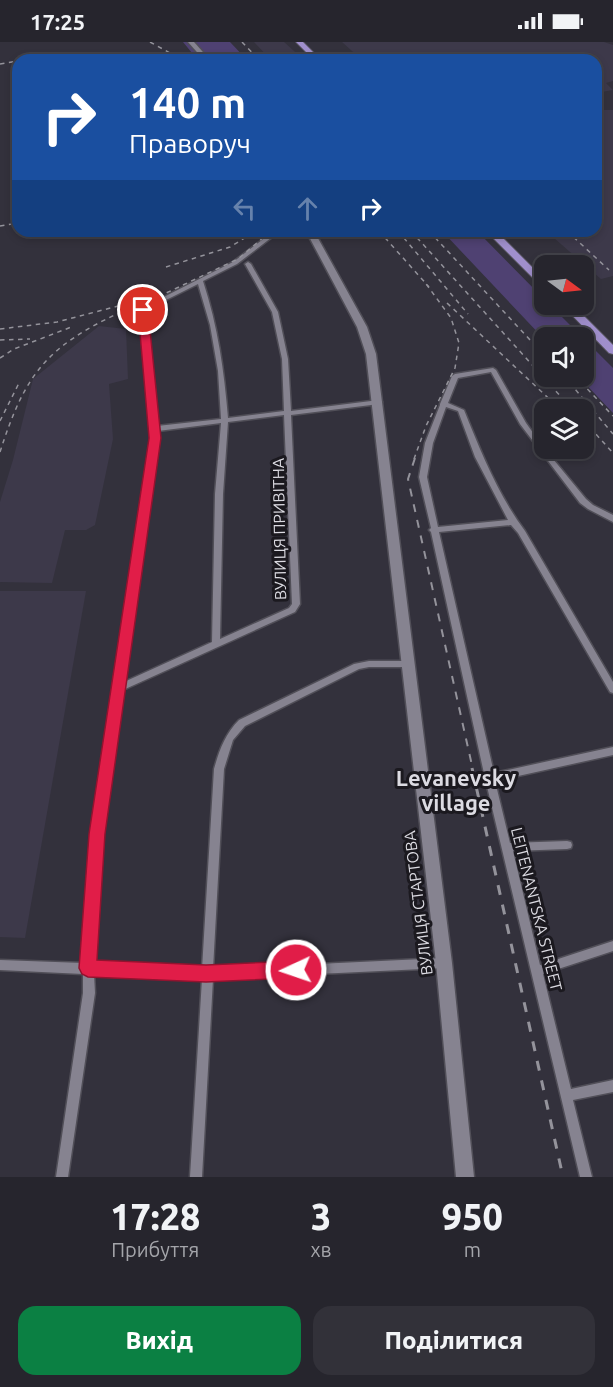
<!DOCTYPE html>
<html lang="uk">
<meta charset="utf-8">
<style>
:root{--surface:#26252d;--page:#323139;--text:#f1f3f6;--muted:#a4a5aa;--line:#424249;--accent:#0b8043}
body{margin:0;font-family:Ubuntu,sans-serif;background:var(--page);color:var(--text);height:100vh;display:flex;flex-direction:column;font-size:22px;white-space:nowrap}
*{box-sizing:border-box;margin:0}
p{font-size:20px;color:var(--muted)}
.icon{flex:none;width:33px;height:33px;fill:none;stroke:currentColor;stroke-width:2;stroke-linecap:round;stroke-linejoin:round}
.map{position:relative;height:1135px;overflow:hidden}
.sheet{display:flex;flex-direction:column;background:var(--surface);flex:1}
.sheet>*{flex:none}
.banner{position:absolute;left:12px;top:12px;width:590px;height:183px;border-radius:18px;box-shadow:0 3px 9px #0003,0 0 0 2px var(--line);background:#1a4fa0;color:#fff;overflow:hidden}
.needle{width:39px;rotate:105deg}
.buttons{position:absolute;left:534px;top:213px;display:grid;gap:12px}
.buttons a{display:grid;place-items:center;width:60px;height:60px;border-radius:12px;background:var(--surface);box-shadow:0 3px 9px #0003,0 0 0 2px var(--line);font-size:30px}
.pin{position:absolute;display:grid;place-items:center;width:51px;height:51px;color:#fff;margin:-26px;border:3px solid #fff;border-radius:50%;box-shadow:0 2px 6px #0007}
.me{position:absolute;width:66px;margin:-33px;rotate:267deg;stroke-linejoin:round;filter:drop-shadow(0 0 4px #0008)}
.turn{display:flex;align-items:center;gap:21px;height:126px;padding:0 18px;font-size:27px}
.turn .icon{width:78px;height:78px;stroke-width:2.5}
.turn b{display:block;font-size:42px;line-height:51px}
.lanes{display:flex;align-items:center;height:57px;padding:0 18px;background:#0003;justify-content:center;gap:30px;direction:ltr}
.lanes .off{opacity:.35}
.eta{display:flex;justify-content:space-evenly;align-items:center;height:102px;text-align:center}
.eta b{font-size:36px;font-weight:800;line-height:42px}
.button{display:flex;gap:12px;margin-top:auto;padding:12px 18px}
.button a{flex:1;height:69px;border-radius:18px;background:var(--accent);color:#fff;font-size:24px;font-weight:800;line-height:69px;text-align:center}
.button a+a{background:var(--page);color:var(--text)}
.status{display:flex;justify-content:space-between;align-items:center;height:42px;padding:0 30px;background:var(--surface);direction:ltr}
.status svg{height:16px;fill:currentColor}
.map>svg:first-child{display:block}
.built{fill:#3d394a}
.green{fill:#4f4172}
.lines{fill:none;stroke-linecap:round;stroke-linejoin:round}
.minor-casing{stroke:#514f58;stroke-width:3}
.secondary-casing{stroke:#514f58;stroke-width:3}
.primary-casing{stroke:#514f58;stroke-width:2}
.minor{fill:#868390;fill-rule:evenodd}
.secondary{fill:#868390;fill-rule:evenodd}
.primary{fill:#a08fcc;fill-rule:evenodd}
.rail-far2{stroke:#94939b;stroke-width:1.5;stroke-dasharray:4.5 4.5;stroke-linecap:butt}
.rail-far1{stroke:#94939b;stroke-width:2;stroke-dasharray:8 8;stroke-linecap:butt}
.rail{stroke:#94939b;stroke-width:3;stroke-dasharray:10 10;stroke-linecap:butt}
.route{fill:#e11d48;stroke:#92132f;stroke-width:1.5}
.labels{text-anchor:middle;stroke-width:6;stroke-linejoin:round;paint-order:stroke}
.street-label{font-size:16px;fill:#dcdbe2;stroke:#1b191f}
.district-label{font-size:22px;font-weight:bold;fill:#dcdbe2;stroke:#1b191f}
</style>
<div class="status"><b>17:25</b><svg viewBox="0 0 49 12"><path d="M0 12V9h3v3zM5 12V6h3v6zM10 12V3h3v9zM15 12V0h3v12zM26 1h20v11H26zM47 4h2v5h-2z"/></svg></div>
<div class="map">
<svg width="613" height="1135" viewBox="0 0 613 1135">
<rect width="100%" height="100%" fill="#33313c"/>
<!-- built -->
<g class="built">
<polygon points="254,0 284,0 304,18 271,18"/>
<polygon points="342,0 604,0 613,3 613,39 606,41 613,48 596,51 596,18 362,18"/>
<polygon points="596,68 613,68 613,234 601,237 546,189 596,189"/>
<polygon points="99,284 126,287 128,337 109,342 113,397 95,483 86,488 65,488 52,541 0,540 0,460 13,418 33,337"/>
<polygon points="0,549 86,549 25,896 0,895"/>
</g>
<!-- green -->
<g class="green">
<polygon points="183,0 230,0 247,18 197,17"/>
<polygon points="442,189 477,189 544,257 544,262 550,263 582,295 544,296 544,297"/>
<polygon points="584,297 613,326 613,371 579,335 584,334"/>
</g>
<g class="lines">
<defs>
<g id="minor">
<path d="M274 189H280L237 222 203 239C218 285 224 328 228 376L284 369 282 317 272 270 245 222 248 220 251 222 278 270 288 317 291 369 379 358 382 360 379 362 291 373 300 562 295 570 123 648 102 792 94 922 202 927 214 727C219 709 225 692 239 678L354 622 369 619H407L410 620 411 622 410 624 407 625H369L359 627 245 684 233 698 224 727 213 927 444 916 448 917 449 921 448 925 444 926 213 937 202 1135H190L202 937 94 932 95 951 68 1135H56L83 951V932L0 928V918L83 921 92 792 151 396 140 267 233 220ZM198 242 210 283 218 329 221 377 157 384 146 268ZM284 373 292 562 289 566 220 597 223 452 228 380ZM221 381 215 452 212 600 124 640 159 396 158 389Z"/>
<path d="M493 326 496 328 526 381 544 406 586 457 593 463 613 473V480L588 467 580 461 520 382 491 330 458 336 448 361 464 368C481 410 498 453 525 489L613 640V651L610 650 518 491 511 483 439 490 494 731 613 705V713L495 739 510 801 567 799 571 800 572 803 571 806 567 807 513 809 540 923 613 899V909L543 932 571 1047 613 1038V1050L573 1058 592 1135H580L485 736 431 490 429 488 431 486 419 435 425 401 440 363V362L452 334 455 332ZM446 365 458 369 475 415 508 478 438 485 427 435 433 401Z"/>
</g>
<g id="secondary">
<polygon points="188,0 194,0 210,18 204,18"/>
<polygon points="306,189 314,189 367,285 376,312 452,921 474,1135 456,1135 436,921 366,312 357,285"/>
</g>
<g id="primary">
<polygon points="296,0 303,0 321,18 314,18"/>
<polygon points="486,189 496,189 544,237 544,245 541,244"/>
<polygon points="561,262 572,262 613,303 613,312 609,311"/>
</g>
</defs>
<!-- minor casing -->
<use href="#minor" class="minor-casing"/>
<!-- secondary casing -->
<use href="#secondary" class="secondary-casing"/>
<!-- primary casing -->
<use href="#primary" class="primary-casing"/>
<!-- minor -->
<use href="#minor" class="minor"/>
<!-- secondary -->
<use href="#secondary" class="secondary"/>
<!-- primary -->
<use href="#primary" class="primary"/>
<!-- rail-far2 -->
<g class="rail-far2">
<polyline points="150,0 170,11"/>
<polyline points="242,0 259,18"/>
<polyline points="28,18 134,12 197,18"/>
<polyline points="0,22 18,19"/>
<polyline points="0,184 18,181"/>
<polyline points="379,189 429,245"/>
<polyline points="398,189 468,272"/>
<polyline points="411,189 573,368"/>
<polyline points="429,189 544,313"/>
<polyline points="567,189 609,228"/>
<polyline points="166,225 230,205 256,189"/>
<polyline points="447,261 561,368"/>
<polyline points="0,287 57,280 164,252 238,217 271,189"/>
<polyline points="0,298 30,297"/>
<polyline points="0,316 14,307 74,284"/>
<polyline points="564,334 613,392"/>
<polyline points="575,334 613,374"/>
<polyline points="0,379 20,339"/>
<polyline points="584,379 613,411"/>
<path d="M0 410C25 332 46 305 121 270"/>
<polyline points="414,417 426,384 455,326 459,301 451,276 424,239"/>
</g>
<!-- rail-far1 -->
<polyline class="rail-far1" points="415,416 408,437 473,728"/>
<!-- rail -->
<polyline class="rail" points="472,726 563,1135"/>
</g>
<!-- route -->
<polygon class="route" points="143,265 148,268 161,396 105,792 97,918 206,923 296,919 302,922 305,928 302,934 296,936 206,940 88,935 82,932 79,926 89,792 149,396 138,268"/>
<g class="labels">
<!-- street labels -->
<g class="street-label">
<text transform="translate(279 487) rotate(-91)" y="6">ВУЛИЦЯ ПРИВІТНА</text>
<text transform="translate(418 861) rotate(-97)" y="6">ВУЛИЦЯ СТАРТОВА</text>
<text transform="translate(537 867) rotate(76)" y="6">LEITENANTSKA STREET</text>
</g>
<!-- district labels -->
<g class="district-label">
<text x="456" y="744">Levanevsky<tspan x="456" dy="25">village</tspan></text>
</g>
</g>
</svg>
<div class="buttons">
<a><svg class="needle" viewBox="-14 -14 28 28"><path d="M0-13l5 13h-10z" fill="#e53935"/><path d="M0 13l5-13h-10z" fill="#a4a5aa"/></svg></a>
<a><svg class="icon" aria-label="sound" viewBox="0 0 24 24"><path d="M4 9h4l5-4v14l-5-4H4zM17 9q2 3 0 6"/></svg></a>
<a><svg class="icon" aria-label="layers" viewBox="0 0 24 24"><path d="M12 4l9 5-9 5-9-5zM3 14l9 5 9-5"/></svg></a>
</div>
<div class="pin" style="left:143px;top:268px;background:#d93025"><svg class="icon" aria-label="arrive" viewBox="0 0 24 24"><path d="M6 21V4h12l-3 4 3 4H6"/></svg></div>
<svg class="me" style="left:296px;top:928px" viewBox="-20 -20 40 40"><circle r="17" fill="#e11d48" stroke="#fff" stroke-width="3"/><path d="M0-11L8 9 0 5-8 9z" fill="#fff"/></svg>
<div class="banner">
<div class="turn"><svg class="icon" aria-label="right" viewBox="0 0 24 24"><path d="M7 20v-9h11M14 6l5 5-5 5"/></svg><div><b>140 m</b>Праворуч</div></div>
<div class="lanes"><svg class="icon off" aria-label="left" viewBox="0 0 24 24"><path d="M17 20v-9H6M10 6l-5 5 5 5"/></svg><svg class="icon off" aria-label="ahead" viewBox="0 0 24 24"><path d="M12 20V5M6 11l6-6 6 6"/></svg><svg class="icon" aria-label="right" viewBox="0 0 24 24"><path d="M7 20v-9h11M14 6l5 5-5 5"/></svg></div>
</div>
</div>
<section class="sheet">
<div class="eta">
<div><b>17:28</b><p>Прибуття</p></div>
<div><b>3</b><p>хв</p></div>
<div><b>950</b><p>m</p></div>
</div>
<div class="button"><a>Вихід</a><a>Поділитися</a></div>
</section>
